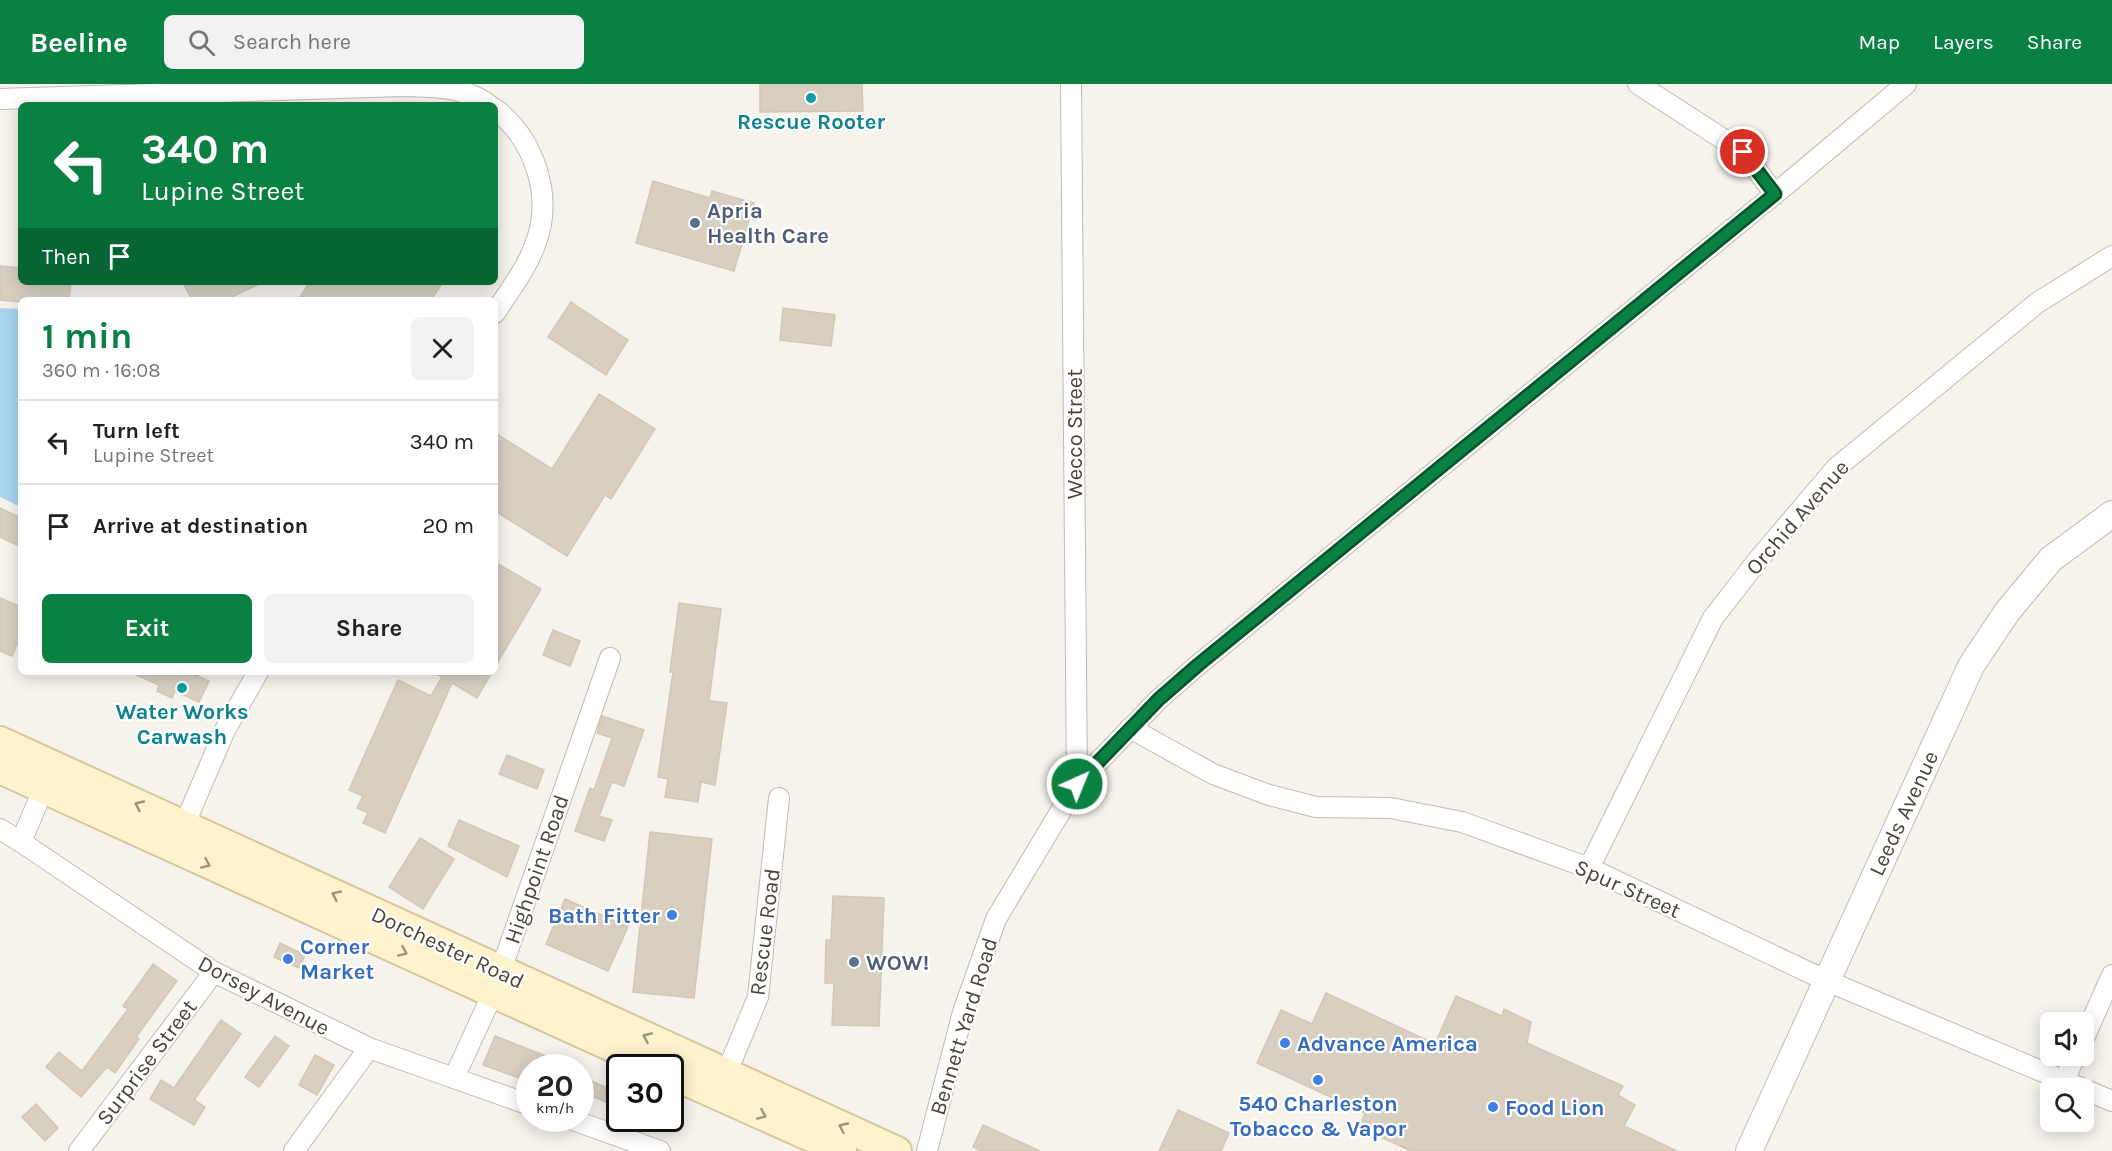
<!DOCTYPE html>
<meta charset="utf-8">
<style>
:root{--surface:#fff;--page:#f2f2f2;--text:#222;--muted:#767676;--line:#e0e0e0;--accent:#0b8043}
body{margin:0;font-family:Karla,sans-serif;background:var(--page);color:var(--text);height:100vh;display:flex;flex-direction:column;font-size:22px;white-space:nowrap}
*{box-sizing:border-box;margin:0}
p{font-size:20px;color:var(--muted)}
.icon{flex:none;width:33px;height:33px;fill:none;stroke:currentColor;stroke-width:2;stroke-linecap:round;stroke-linejoin:round}
.map{position:relative;flex:1;overflow:hidden}
.details{position:absolute;left:18px;top:213px;width:480px;height:378px;display:flex;flex-direction:column;background:var(--surface);border-radius:9px;box-shadow:0 3px 15px #0003}
.details>*{flex:none}
.hud{position:absolute;left:18px;top:18px;width:480px;height:183px;border-radius:9px;box-shadow:0 3px 15px #0003;background:#0b8043;color:#fff;overflow:hidden}
.tools{position:absolute;left:2040px;top:928px;display:grid;gap:12px}
.tools a{display:grid;place-items:center;width:54px;height:54px;border-radius:9px;background:var(--surface);box-shadow:0 3px 15px #0003;font-size:30px}
.speed{position:absolute;left:516px;top:970px;display:flex;gap:12px;font-size:30px;font-weight:700;text-align:center}
.speed>*{display:grid;place-content:center;width:78px;height:78px;border-radius:50%;background:var(--surface);box-shadow:0 3px 15px #0003;line-height:1}
.speed small{font-size:15px;font-weight:400}
.speed .limit{border:3px solid #111;border-radius:9px;background:#fff;color:#111}
.pin{position:absolute;display:grid;place-items:center;width:51px;height:51px;color:#fff;margin:-26px;border:3px solid #fff;border-radius:50%;box-shadow:0 2px 6px #0007}
.me{position:absolute;width:66px;margin:-33px;rotate:44deg;stroke-linejoin:round;filter:drop-shadow(0 0 4px #0008)}
.turn{display:flex;align-items:center;gap:21px;height:126px;padding:0 24px;font-size:27px}
.turn .icon{width:78px;height:78px;stroke-width:2.5}
.turn b{display:block;font-size:42px;line-height:51px}
.then{display:flex;align-items:center;height:57px;padding:0 24px;background:#0003;gap:12px;font-size:22px}
.round{display:grid;place-items:center;flex:none;width:63px;height:63px;border-radius:9px;background:var(--page)}
.headline{display:flex;align-items:center;justify-content:space-between;height:102px;padding:0 24px}
h1{font-size:36px;font-weight:700;line-height:45px;color:var(--accent)}
.cta{display:flex;gap:12px;margin-top:auto;padding:12px 24px}
.cta a{flex:1;height:69px;border-radius:9px;background:var(--accent);color:#fff;font-size:24px;font-weight:700;line-height:69px;text-align:center}
.cta a+a{background:var(--page);color:var(--text)}
ul{padding:0;list-style:none}
li{display:flex;align-items:center;gap:18px;height:84px;padding:0 24px;border-top:2px solid var(--line)}
li div{flex:1}
li b{display:block;font-size:22px}
li em{font-style:normal}
header{display:flex;align-items:center;gap:36px;box-sizing:border-box;height:84px;padding:0 30px;background:var(--accent);color:#fff}
header strong{font-size:28px}
nav{display:flex;gap:33px;margin-inline-start:auto;font-size:21px}
.search{width:420px;height:54px;background:var(--page);display:flex;align-items:center;gap:15px;box-sizing:border-box;padding:0 21px;border-radius:9px;color:var(--muted);font-size:22px}
.map>svg:first-child{display:block}
.water{fill:#a9d4f2}
.building{fill:#d8cfc1;stroke:#d3c7b4;stroke-width:1.5}
.lines{fill:none;stroke-linecap:round;stroke-linejoin:round}
.minor-casing{stroke:#c2bbae;stroke-width:22}
.tertiary-casing{stroke:#c2bbae;stroke-width:28}
.secondary-casing{stroke:#d6c79b;stroke-width:32}
.minor{stroke:#fff;stroke-width:20}
.tertiary{stroke:#fff;stroke-width:26}
.secondary{stroke:#fff3cd;stroke-width:28}
.oneway{stroke:#9c937c}
.route-casing{stroke:#07532c;stroke-width:15}
.route{stroke:#0b8043;stroke-width:10}
.culture-dot{fill:#0f9aa8;stroke:#fff;stroke-width:2}
.service-dot{fill:#5c6f8a;stroke:#fff;stroke-width:2}
.shop-dot{fill:#3f7fe0;stroke:#fff;stroke-width:2}
.labels{text-anchor:middle;stroke-width:4.5;stroke-linejoin:round;paint-order:stroke}
.culture-label{font-size:22px;font-weight:bold;fill:#0d838f;stroke:#fff}
.service-label{font-size:22px;font-weight:bold;fill:#4e5e75;stroke:#fff;text-anchor:start}
.street-label{font-size:22px;fill:#4b4439;stroke:#fff}
.shop-label{font-size:22px;font-weight:bold;fill:#366cbe;stroke:#fff;text-anchor:start}
</style>
<header>
<strong>Beeline</strong>
<div class="search"><svg class="icon" aria-label="search" viewBox="0 0 24 24"><circle cx="10" cy="10" r="6"/><path d="M15 15l6 6"/></svg>Search here</div>
<nav><a>Map</a><a>Layers</a><a>Share</a></nav>
</header>
<div class="map">
<svg width="2112" height="1067" viewBox="0 0 2112 1067">
<rect width="100%" height="100%" fill="#f6f3ec"/>
<!-- water -->
<polygon class="water" points="0,224 21,225 21,423 0,413"/>
<!-- building -->
<g class="building">
<polygon points="760,0 862,0 863,27 760,28"/>
<polygon points="653,97 710,114 712,107 754,119 734,187 636,159"/>
<polygon points="0,182 21,184 21,198 71,198 69,216 21,218 0,216"/>
<polygon points="183,198 263,198 226,216 192,216"/>
<polygon points="310,198 443,198 431,216 298,216"/>
<polygon points="571,218 628,256 606,291 548,253"/>
<polygon points="783,224 835,231 831,262 780,256"/>
<polygon points="599,310 655,345 611,415 605,411 567,472 495,427 495,349 552,385"/>
<polygon points="0,424 21,434 21,463 0,453"/>
<polygon points="495,478 541,505 495,583"/>
<polygon points="0,514 21,523 21,551 12,572 0,567"/>
<polygon points="679,519 721,525 709,617 727,619 715,701 701,698 698,718 665,713 668,695 658,693 673,588 670,588"/>
<polygon points="553,546 580,557 570,582 543,571"/>
<polygon points="130,588 189,588 209,597 199,618 175,607 172,614 157,607 159,601"/>
<polygon points="433,588 492,588 477,614 452,599 385,749 363,739 368,729 357,724 363,712 349,706 398,596 431,612 442,593"/>
<polygon points="602,632 644,646 624,702 612,698 599,732 612,736 604,757 575,747 590,704 594,706 612,654 597,649"/>
<polygon points="507,671 544,686 537,705 499,690"/>
<polygon points="459,736 519,762 507,793 448,762"/>
<polygon points="650,748 712,755 694,914 633,908"/>
<polygon points="420,754 454,775 423,825 389,803"/>
<polygon points="833,812 884,814 879,942 832,941 834,899 825,899 826,856 831,856"/>
<polygon points="565,815 628,843 608,887 546,860"/>
<polygon points="280,859 305,871 299,884 274,873"/>
<polygon points="153,880 177,897 136,953 139,955 115,989 107,983 81,1013 46,983 59,968 82,987 128,925 123,922"/>
<polygon points="1326,909 1435,960 1456,912 1502,932 1504,925 1531,938 1527,959 1623,1002 1618,1011 1635,1021 1624,1042 1677,1067 1411,1067 1359,1043 1365,1029 1257,979 1281,926 1312,940"/>
<polygon points="221,936 241,950 194,1016 205,1023 194,1041 150,1015 161,996 174,1004"/>
<polygon points="275,952 289,962 259,1003 245,993"/>
<polygon points="495,952 574,983 574,984 530,984 530,998 483,981"/>
<polygon points="315,971 334,981 317,1011 299,1001"/>
<polygon points="589,996 617,1008 612,1021 583,1008"/>
<polygon points="36,1020 58,1044 45,1057 22,1033"/>
<polygon points="1178,1026 1229,1049 1221,1067 1159,1067"/>
<polygon points="983,1041 1040,1067 982,1067 973,1063"/>
</g>
<g class="lines">
<defs>
<g id="minor">
<polyline points="1071,0 1077,700"/>
<polyline points="1638,0 1743,68 1775,110"/>
<path d="M0 15 404 2C434 3 464 2 489 21"/>
<path d="M495 25C535 56 554 113 535 161 526 186 509 207 495 229"/>
<polyline points="1130,644 1213,690 1269,711 1316,723 1391,724 1462,738 1589,784 1825,896 2112,1017"/>
<polyline points="48,694 21,758 214,888 369,964 530,1021"/>
<polyline points="0,745 21,758"/>
<polyline points="180,751 225,646 258,588"/>
<polyline points="1589,784 1713,534 1758,476 1836,384 2037,219 2112,172"/>
<polyline points="2084,954 2112,891"/>
<polyline points="454,994 493,909 610,574"/>
<polyline points="2064,997 2075,972"/>
<polyline points="722,1000 758,913 779,714"/>
<polyline points="570,1035 660,1067"/>
<polyline points="79,1067 214,888"/>
<polyline points="294,1067 369,964"/>
<polyline points="927,1067 963,928 996,835 1077,700 1159,615 1198,581 1775,110 1906,0"/>
</g>
<polyline id="tertiary" points="1749,1067 1971,582 2007,528 2051,475 2112,430"/>
<g id="secondary">
<polyline points="0,657 897,1067"/>
<polyline points="0,685 658,984"/>
<polyline points="670,990 842,1067"/>
</g>
</defs>
<!-- minor casing -->
<use href="#minor" class="minor-casing"/>
<!-- tertiary casing -->
<use href="#tertiary" class="tertiary-casing"/>
<!-- secondary casing -->
<use href="#secondary" class="secondary-casing"/>
<!-- minor -->
<use href="#minor" class="minor"/>
<!-- tertiary -->
<use href="#tertiary" class="tertiary"/>
<!-- secondary -->
<use href="#secondary" class="secondary"/>
</g>
<!-- one-way arrows -->
<defs><path id="oneway-chevron" d="M-2-3.5L2.5 0L-2 3.5" fill="none" stroke-width="1.6" stroke-linecap="round" stroke-linejoin="round" transform="scale(1.5)"/></defs>
<g class="oneway">
<use href="#oneway-chevron" transform="translate(139 721) rotate(-155)"/>
<use href="#oneway-chevron" transform="translate(206 780) rotate(24)"/>
<use href="#oneway-chevron" transform="translate(336 811) rotate(-155)"/>
<use href="#oneway-chevron" transform="translate(403 868) rotate(24)"/>
<use href="#oneway-chevron" transform="translate(647 953) rotate(-156)"/>
<use href="#oneway-chevron" transform="translate(762 1031) rotate(24)"/>
<use href="#oneway-chevron" transform="translate(843 1043) rotate(-155)"/>
</g>
<g class="lines">
<defs>
<polyline id="route" points="1077,700 1159,615 1198,581 1775,110 1743,68"/>
</defs>
<!-- route casing -->
<use href="#route" class="route-casing"/>
<!-- route -->
<use href="#route" class="route"/>
</g>
<!-- markers -->
<g class="culture-dot">
<circle cx="811" cy="14" r="6"/>
<circle cx="182" cy="604" r="6"/>
</g>
<g class="service-dot">
<circle cx="695" cy="139" r="6"/>
<circle cx="854" cy="878" r="6"/>
</g>
<g class="shop-dot">
<circle cx="672" cy="831" r="6"/>
<circle cx="288" cy="875" r="6"/>
<circle cx="1285" cy="959" r="6"/>
<circle cx="1318" cy="996" r="6"/>
<circle cx="1493" cy="1023" r="6"/>
</g>
<g class="labels">
<!-- culture labels -->
<g class="culture-label">
<text x="811" y="45">Rescue Rooter</text>
<text x="182" y="635">Water Works<tspan x="182" dy="25">Carwash</tspan></text>
</g>
<!-- service labels -->
<g class="service-label">
<text x="707" y="134">Apria<tspan x="707" dy="25">Health Care</tspan></text>
<text x="866" y="886">WOW!</text>
</g>
<!-- street labels -->
<g class="street-label">
<text transform="translate(1074 350) rotate(-90)" y="8">Wecco Street</text>
<text transform="translate(1797 433) rotate(-49)" y="8">Orchid Avenue</text>
<text transform="translate(1903 729) rotate(-65)" y="8">Leeds Avenue</text>
<text transform="translate(536 785) rotate(-71)" y="8">Highpoint Road</text>
<text transform="translate(1628 804) rotate(24)" y="8">Spur Street</text>
<text transform="translate(764 848) rotate(-83)" y="8">Rescue Road</text>
<text transform="translate(448 863) rotate(25)" y="8">Dorchester Road</text>
<text transform="translate(264 911) rotate(28)" y="8">Dorsey Avenue</text>
<text transform="translate(963 942) rotate(-73)" y="8">Bennett Yard Road</text>
<text transform="translate(146 978) rotate(-53)" y="8">Surprise Street</text>
</g>
<!-- shop labels -->
<g class="shop-label">
<text x="660" y="839" text-anchor="end">Bath Fitter</text>
<text x="300" y="870">Corner<tspan x="300" dy="25">Market</tspan></text>
<text x="1297" y="967">Advance America</text>
<text x="1318" y="1027" text-anchor="middle">540 Charleston<tspan x="1318" dy="25">Tobacco &amp; Vapor</tspan></text>
<text x="1505" y="1031">Food Lion</text>
</g>
</g>
</svg>
<div class="tools">
<a><svg class="icon" aria-label="sound" viewBox="0 0 24 24"><path d="M4 9h4l5-4v14l-5-4H4zM17 9q2 3 0 6"/></svg></a>
<a><svg class="icon" aria-label="search" viewBox="0 0 24 24"><circle cx="10" cy="10" r="6"/><path d="M15 15l6 6"/></svg></a>
</div>
<div class="speed"><div>20<small>km/h</small></div><div class="limit">30</div></div>
<div class="pin" style="left:1743px;top:68px;background:#d93025"><svg class="icon" aria-label="arrive" viewBox="0 0 24 24"><path d="M6 21V4h12l-3 4 3 4H6"/></svg></div>
<svg class="me" style="left:1077px;top:700px" viewBox="-20 -20 40 40"><circle r="17" fill="#0b8043" stroke="#fff" stroke-width="3"/><path d="M0-11L8 9 0 5-8 9z" fill="#fff"/></svg>
<div class="hud">
<div class="turn"><svg class="icon" aria-label="left" viewBox="0 0 24 24"><path d="M17 20v-9H6M10 6l-5 5 5 5"/></svg><div><b>340 m</b>Lupine Street</div></div>
<div class="then">Then<svg class="icon" aria-label="arrive" viewBox="0 0 24 24"><path d="M6 21V4h12l-3 4 3 4H6"/></svg></div>
</div>
<section class="details">
<div class="headline"><div><h1>1 min</h1><p>360 m · 16:08</p></div><a class="round"><svg class="icon" aria-label="close" viewBox="0 0 24 24"><path d="M6 6l12 12M18 6L6 18"/></svg></a></div>
<ul>
<li><svg class="icon" aria-label="left" viewBox="0 0 24 24"><path d="M17 20v-9H6M10 6l-5 5 5 5"/></svg><div><b>Turn left</b><p>Lupine Street</p></div><em>340 m</em></li>
<li><svg class="icon" aria-label="arrive" viewBox="0 0 24 24"><path d="M6 21V4h12l-3 4 3 4H6"/></svg><div><b>Arrive at destination</b></div><em>20 m</em></li>
</ul>
<div class="cta"><a>Exit</a><a>Share</a></div>
</section>
</div>
